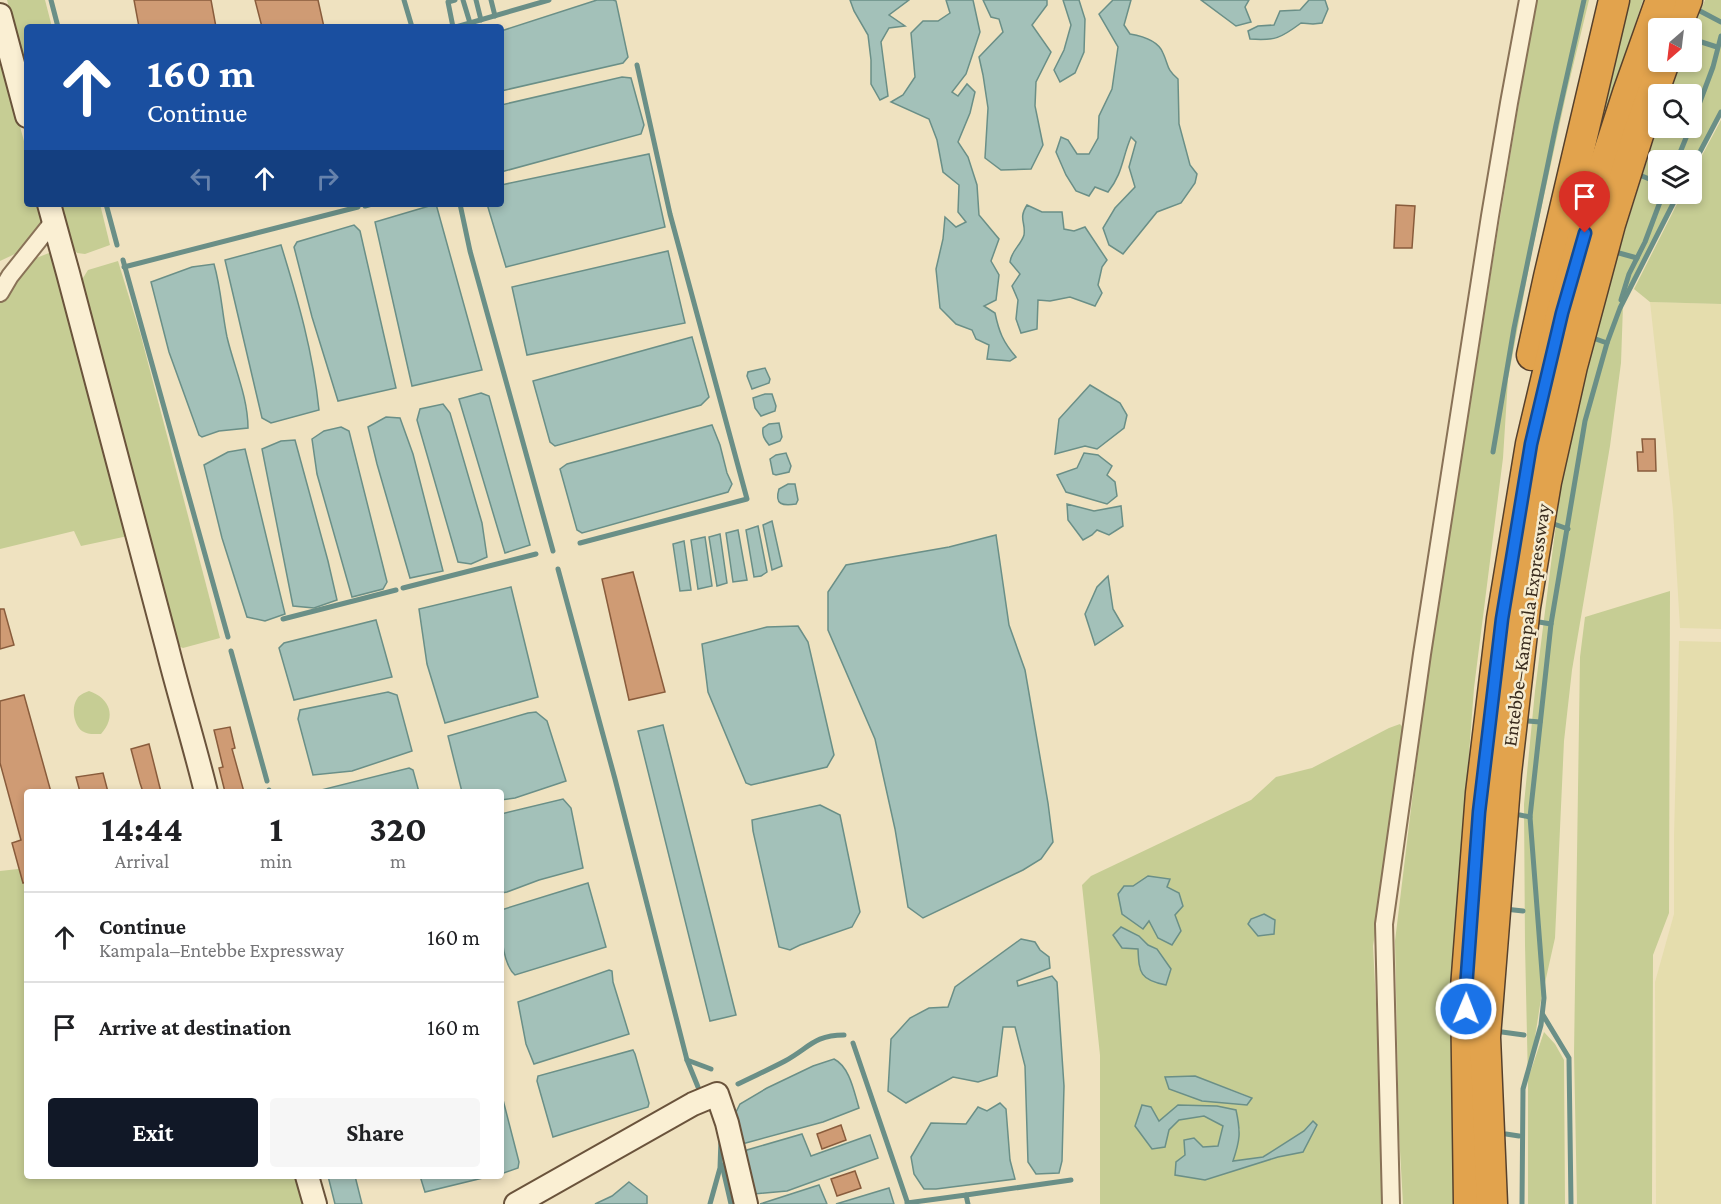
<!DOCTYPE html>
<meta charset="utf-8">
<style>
:root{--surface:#fff;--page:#f6f6f6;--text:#202124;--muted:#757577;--line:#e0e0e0;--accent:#111827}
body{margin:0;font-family:"Crimson Pro",serif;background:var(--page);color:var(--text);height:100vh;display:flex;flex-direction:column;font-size:22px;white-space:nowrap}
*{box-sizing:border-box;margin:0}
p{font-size:20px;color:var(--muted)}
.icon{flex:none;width:33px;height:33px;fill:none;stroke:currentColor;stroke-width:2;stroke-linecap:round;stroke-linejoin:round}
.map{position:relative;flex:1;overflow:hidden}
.side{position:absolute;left:24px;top:789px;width:480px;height:390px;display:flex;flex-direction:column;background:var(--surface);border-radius:6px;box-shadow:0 3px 9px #0003}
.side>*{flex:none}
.banner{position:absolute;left:24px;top:24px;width:480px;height:183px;border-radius:6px;box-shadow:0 3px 9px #0003;background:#1a4fa0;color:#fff;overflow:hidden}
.needle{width:39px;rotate:208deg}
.fabs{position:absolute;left:1648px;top:18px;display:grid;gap:12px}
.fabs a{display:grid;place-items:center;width:54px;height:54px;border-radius:6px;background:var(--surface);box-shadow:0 3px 9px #0003;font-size:30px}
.pin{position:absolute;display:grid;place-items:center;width:51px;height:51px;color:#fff;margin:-62px -26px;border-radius:50% 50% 50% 0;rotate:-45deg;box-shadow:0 0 6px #0007}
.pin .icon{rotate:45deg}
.me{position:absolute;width:66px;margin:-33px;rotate:1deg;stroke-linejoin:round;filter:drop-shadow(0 0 4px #0008)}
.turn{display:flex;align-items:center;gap:21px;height:126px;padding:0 24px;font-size:27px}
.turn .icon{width:78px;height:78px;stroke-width:2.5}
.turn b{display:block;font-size:42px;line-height:51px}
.lanes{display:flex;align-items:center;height:57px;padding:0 24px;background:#0003;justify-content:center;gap:30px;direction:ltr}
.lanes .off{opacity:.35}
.eta{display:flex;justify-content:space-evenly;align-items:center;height:102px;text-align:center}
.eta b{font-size:36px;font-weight:700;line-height:42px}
.button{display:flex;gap:12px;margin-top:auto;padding:12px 24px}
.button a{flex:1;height:69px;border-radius:6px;background:var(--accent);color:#fff;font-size:24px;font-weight:700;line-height:69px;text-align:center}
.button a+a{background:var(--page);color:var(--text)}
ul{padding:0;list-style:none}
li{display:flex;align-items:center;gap:18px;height:90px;padding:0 24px;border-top:2px solid var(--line)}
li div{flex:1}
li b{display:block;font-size:22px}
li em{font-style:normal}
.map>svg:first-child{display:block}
.farmland{fill:#e5ddad}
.green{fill:#c6cd94;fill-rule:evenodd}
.water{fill:#a3c1b9;stroke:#6a8f87;stroke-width:1.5}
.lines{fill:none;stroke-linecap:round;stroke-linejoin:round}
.stream{stroke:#6a8f87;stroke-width:5}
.building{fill:#cf9b74;stroke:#895c3c;stroke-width:1.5}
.street-casing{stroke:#897257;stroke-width:20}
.secondary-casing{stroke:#6a533b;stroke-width:26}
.highway-casing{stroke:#56402c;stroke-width:33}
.street{stroke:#faefd3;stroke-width:16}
.secondary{stroke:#faefd3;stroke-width:22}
.highway{stroke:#e2a34d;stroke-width:30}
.route-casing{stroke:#114b97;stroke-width:15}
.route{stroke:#1a73e8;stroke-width:10}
.labels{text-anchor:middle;stroke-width:5;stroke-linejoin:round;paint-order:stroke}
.street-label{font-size:20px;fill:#382a1c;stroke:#f6ecd0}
</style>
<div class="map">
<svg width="1721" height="1204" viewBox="0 0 1721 1204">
<rect width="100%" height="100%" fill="#efe2c0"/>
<!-- farmland -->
<g class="farmland">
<polygon points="1650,302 1721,304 1721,629 1680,628 1673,510"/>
<polygon points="1679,641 1721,642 1721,1204 1656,1204 1655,982 1674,914 1674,836"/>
</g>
<!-- green -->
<g class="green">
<polygon points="7,0 45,0 52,27 27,27 27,75"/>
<polygon points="1536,0 1589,0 1566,95 1532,251 1508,379 1503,458 1474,688 1460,873 1455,1204 1403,1204 1399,1133 1395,941 1425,693 1493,260"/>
<polygon points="1623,0 1643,0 1603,122 1593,112"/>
<polygon points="1705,0 1721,0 1721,116 1692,170 1692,160 1659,160 1659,194 1680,194 1623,305 1621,363 1610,446 1572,670 1564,741 1555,938 1540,1005 1529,1076 1544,1032 1555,1044 1564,1060 1565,1204 1528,1204 1528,1082 1525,945 1524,804 1535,691 1562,476 1606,291 1659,123 1659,128 1692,128 1692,94 1668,94 1681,62 1692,62 1692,32"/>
<polygon points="0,65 11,94 27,152 27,204 42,204 51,237 0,261"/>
<polygon points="1721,120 1721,304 1650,302 1634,289 1682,194 1692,194 1692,174"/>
<polygon points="61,204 100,204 110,245 85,254 77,253 71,245"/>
<polygon points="54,251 128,536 81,546 74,531 0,549 0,287 11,268"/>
<polygon points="118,261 141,336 220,638 183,648 176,645 78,286 88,270"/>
<polygon points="1670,591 1669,913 1653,955 1652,1204 1577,1204 1574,1053 1580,657 1585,617"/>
<path d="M89 691C110 698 117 717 101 734 94 734 88 735 82 731 74 725 71 708 77 699 79 695 84 693 89 691Z"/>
<path d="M1400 724 1403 728 1399 781 1373 946 1383 1139V1204H1100V1055L1082 885 1091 876 1251 800 1276 777 1312 768 1389 728ZM1139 936 1148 945 1157 949 1139 969ZM1195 1076C1214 1084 1233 1089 1252 1098L1247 1105 1240 1104ZM1178 1105 1240 1129 1232 1161 1263 1157 1304 1131 1313 1121 1303 1152 1278 1157 1205 1180 1185 1155 1184 1140 1194 1138 1203 1147 1218 1146 1223 1126 1204 1116 1179 1120 1169 1129 1165 1147 1151 1107 1159 1121Z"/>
<polygon points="27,868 27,1176 300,1176 308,1204 0,1204 0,871"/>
</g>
<!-- water -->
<g class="water">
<polygon points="597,0 613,0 616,1 628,57 623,63 501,91 501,31"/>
<polygon points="850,0 909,0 889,15 905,26 889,28 881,42 888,96 880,100 871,84 871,60 868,35 854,11"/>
<path d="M946 0H973L980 32 966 74 952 92 958 96 967 84 975 92 970 113 958 142 968 157 977 185 979 215 999 239 991 261 999 275 996 300 984 306 995 313C999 332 1003 342 1016 357L1010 361 987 359 989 345 976 339 972 330 956 324 940 308 936 269 943 239 945 217 956 227 966 222 958 212 959 185 943 172 937 140 929 119 891 102 903 95 915 77 911 33 923 21H938L950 13Z"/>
<polygon points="983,0 1047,0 1047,5 1032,25 1051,52 1036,82 1035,106 1043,145 1031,169 1001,170 985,158 988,108 983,75 979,57 1003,32 999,19 991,17"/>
<polygon points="1063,0 1079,0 1085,19 1084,52 1075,73 1060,82 1054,70 1064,50 1071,25"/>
<path d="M1113 0H1131L1124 25 1130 34C1142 36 1158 40 1163 53 1169 66 1166 69 1178 79L1179 124 1190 165 1197 174 1195 183 1181 203 1157 212 1123 254 1109 245 1103 228 1115 208 1135 187 1129 167 1136 142 1131 137C1122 158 1123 173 1108 192L1095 187 1089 196 1076 191 1066 175 1056 152 1061 137 1068 140 1077 154H1089L1098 138 1099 116 1112 89 1118 47 1099 14Z"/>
<polygon points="1201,0 1249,0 1245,7 1251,22 1236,26"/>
<path d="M1309 0H1325L1328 9 1322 23 1313 24 1301 23C1281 38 1275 41 1250 39L1248 31 1258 26 1274 25 1280 11 1300 10Z"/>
<polygon points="622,77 631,78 644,125 641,134 501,172 501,105"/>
<polygon points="649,154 665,227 506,267 487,204 501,204 501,185"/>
<polygon points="436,204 482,370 412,386 375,222"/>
<path d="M1027 205 1042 212H1062L1064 229 1074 231 1085 227 1107 260 1102 267 1098 285 1102 293 1095 306 1070 297 1050 301 1038 300 1037 329 1021 333 1016 319 1018 300 1012 286 1020 274 1010 262C1011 251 1021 245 1024 235 1026 222 1018 219 1027 205Z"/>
<polygon points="354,225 360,231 396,388 338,401 312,317 294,247 297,242"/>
<path d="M281 245C298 300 313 352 319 410L271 423 262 418 225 260Z"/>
<polygon points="668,251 685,323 527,355 512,287"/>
<path d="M214 264C221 288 222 313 227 337 234 367 248 397 248 428L219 431 202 437 199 435 169 352 151 282 192 267Z"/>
<polygon points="692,337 709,397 701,405 555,446 550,442 533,381"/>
<polygon points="765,368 770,379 769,383 752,389 747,376 748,372"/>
<polygon points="1090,385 1120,403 1127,415 1124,428 1097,449 1085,446 1055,454 1059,419"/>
<polygon points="481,393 489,396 530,545 505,553 459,399"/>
<polygon points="765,394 772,394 776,406 775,411 761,416 755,408 753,398"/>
<polygon points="443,404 450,413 482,523 487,557 471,564 458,562 417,420 420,409"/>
<polygon points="386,417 400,418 413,454 443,571 410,578 377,464 368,427"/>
<path d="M779 423 782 437 780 441 769 445C764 439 762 435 763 428L769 424Z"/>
<polygon points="712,425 720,445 727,473 732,484 728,492 582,533 577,530 560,469 567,464"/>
<polygon points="341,427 349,431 387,582 383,589 352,597 317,474 312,439 324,431"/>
<polygon points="295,440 328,561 337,600 314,608 293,606 262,449 281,441"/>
<polygon points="245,449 285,614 265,621 247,617 222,538 204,465 228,452"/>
<polygon points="786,453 791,466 789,472 776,475 773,474 770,459 776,455"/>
<polygon points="1084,453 1098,455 1112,466 1107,475 1115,482 1117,496 1107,504 1066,492 1057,475 1077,468"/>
<path d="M788 484H795L798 500 796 504C783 506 774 505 779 489Z"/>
<polygon points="1067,504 1094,511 1121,506 1123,526 1109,535 1097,530 1092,535 1083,540 1068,520"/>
<polygon points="772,521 782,566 772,570 763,525"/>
<polygon points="758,526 767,572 761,576 754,577 746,530"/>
<polygon points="738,530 747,580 733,582 726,533"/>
<polygon points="720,534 727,583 717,586 709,537"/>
<polygon points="996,535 1009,625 1025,670 1048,803 1053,842 1041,859 1023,870 923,918 908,907 895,829 875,739 828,630 828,592 846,565 949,547"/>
<polygon points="705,537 712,586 698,589 691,540"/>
<polygon points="684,541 691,590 680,591 673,544"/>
<polygon points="1108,576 1113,609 1123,626 1095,645 1085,614 1097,587"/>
<polygon points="511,587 538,697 445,723 427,664 419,609"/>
<polygon points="376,620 392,677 294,700 279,648 284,643"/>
<polygon points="798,626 808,642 834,755 827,767 751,785 746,783 708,692 702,644 767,627"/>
<polygon points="388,692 397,695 412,751 352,771 313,775 298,719 300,710"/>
<polygon points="536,712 547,721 566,781 515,798 501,800 501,792 462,792 448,736 528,713"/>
<polygon points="663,725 736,1015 710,1021 638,731"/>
<polygon points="409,768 413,770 419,792 321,792 321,790"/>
<polygon points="563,799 571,808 583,868 539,880 507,892 501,893 501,814"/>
<polygon points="820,805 840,815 860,912 852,927 800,945 790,950 779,947 753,831 752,820"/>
<polygon points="1148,876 1170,879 1167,887 1179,893 1183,906 1175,915 1181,931 1172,945 1158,938 1149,921 1143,929 1122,914 1118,894 1124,886 1133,886"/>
<path d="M588 883 606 947 515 975C501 962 501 928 501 910Z"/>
<polygon points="1264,914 1275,920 1274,934 1258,936 1248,924 1251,919"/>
<path d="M1121 927 1139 936 1148 945 1157 949 1171 969 1166 985C1140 980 1139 973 1138 949L1122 948 1113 935Z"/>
<polygon points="1021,939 1035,942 1040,950 1049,957 1050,968 1017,981 1018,986 1052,976 1057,982 1064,1086 1062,1161 1059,1173 1036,1174 1028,1162 1025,1066 1015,1027 1003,1027 997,1076 978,1082 953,1077 906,1103 888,1091 891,1039 910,1018 929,1008 948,1007 955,987"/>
<polygon points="609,970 612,971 613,982 629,1034 534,1064 526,1044 518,1002"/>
<polygon points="633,1050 635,1054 649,1103 648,1107 553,1137 537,1081 538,1076"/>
<path d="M834 1059C850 1067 854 1092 859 1108L823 1122 742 1144 735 1114 740 1104 767 1088 813 1066Z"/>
<polygon points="1195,1076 1252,1098 1247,1105 1202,1101 1169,1089 1165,1077"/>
<polygon points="501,1092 519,1162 518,1168 501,1174"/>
<polygon points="1000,1103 1006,1109 1010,1160 1015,1179 936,1189 924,1189 914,1174 911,1157 931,1123 966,1124 978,1107 987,1111"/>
<path d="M1142 1105 1151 1107 1159 1121 1178 1105 1217 1106 1236 1110C1241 1133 1240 1140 1233 1161L1263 1157 1304 1131 1313 1121 1317 1125 1303 1152 1278 1157 1205 1180 1175 1175 1176 1162 1185 1155 1184 1140 1194 1138 1203 1147 1218 1146 1223 1126 1204 1116 1179 1120 1169 1130 1165 1147 1152 1149 1135 1126Z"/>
<polygon points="802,1134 811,1156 870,1135 878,1158 787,1191 754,1194 743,1158 747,1150"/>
<polygon points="328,1176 355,1176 362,1204 335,1204"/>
<polygon points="420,1176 491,1176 425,1192"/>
<polygon points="629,1182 647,1196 647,1204 595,1204 612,1196"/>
<polygon points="819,1185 827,1204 760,1204"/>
<polygon points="889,1188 894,1204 836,1204"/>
</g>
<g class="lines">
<!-- stream -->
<g class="stream">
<polyline points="51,0 58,27"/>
<polyline points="404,0 412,27"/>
<polyline points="463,0 470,23"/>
<polyline points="476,0 481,20"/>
<polyline points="491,0 495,16"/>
<polyline points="1700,11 1721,22"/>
<polyline points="453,27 448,2 455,0"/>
<polyline points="456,27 549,0"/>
<polyline points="1692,39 1717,47"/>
<polyline points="1692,123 1713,67 1721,36"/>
<polyline points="1677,160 1690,128"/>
<polyline points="1692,167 1721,112"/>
<polyline points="1642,176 1659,183"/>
<polyline points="106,204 117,245"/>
<polyline points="460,204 470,251 553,551"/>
<polyline points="365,206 372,204"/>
<polyline points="1619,253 1637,258"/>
<polyline points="123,260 228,637"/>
<polyline points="124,267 358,207"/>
<polyline points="1621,300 1629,274 1645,242 1663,194"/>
<polyline points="1593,338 1607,343"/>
<polyline points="1493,452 1514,328 1556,125 1584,0"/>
<polyline points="1554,524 1568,529"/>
<polyline points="580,543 747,499 670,214 637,65"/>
<polyline points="558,569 615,779 687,1060 698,1087"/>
<polyline points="403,588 536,554"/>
<polyline points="283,619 396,590"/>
<polyline points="1539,622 1551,624"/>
<polyline points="231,651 267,781"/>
<polyline points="1528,721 1540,722"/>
<polyline points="269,790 269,792"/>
<polyline points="1520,815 1530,817"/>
<polyline points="1505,909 1523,911"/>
<polyline points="1543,1015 1569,1058 1571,1204"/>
<polyline points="1502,1032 1524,1035"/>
<polyline points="853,1043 908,1204"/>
<polyline points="687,1060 711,1069"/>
<path d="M738 1084C754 1076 770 1069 785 1061 809 1048 814 1035 844 1035"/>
<polyline points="1506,1134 1519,1136"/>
<polyline points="722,1165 731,1204"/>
<polyline points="966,1195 1071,1180"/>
<polyline points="907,1203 966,1195 968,1204"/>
<polyline points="710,1204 720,1168 721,1138"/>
<polyline points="1522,1204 1523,1089 1541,1025 1544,998 1530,817 1551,624 1585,421 1607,343 1620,308 1678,194"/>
</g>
</g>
<!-- building -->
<g class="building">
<polygon points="134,0 211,0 216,27 139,27"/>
<polygon points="255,0 318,0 324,27 262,27"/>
<polygon points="1396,205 1415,206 1412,248 1394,248"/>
<polygon points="1642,439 1655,439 1656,471 1638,471 1637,452 1643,452"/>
<polygon points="633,572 665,692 629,700 602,579"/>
<polygon points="0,609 4,609 14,645 0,649"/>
<polygon points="24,695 51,792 27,792 27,882 23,883 12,843 21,840 0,763 0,701"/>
<polygon points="230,727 235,748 232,749 244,792 225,792 219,768 223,767 214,730"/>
<polygon points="149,744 161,792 143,792 140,783 131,749"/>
<polygon points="103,773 108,792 80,792 76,777"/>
<polygon points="841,1125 846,1140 822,1149 817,1134"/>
<polygon points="855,1171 861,1188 837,1196 831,1179"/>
</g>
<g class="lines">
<defs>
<g id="street">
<polyline points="0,293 10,276 53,222"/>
<polyline points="1391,1204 1384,924 1422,654 1490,216 1509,103 1528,0"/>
</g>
<g id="secondary">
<polyline points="0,15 27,116"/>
<path d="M49 204 68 273 167 647C179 695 194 743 206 792"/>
<polyline points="307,1176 315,1204"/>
<polyline points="516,1204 693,1104 717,1094 727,1123 746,1204"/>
</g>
<g id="highway">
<polyline points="1676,28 1687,0"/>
<polyline points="1532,355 1549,277 1614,0"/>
<polyline points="1469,1204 1466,988 1481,793 1502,619 1531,444 1562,313 1596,192 1628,93 1661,0"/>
<polyline points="1492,1204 1485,1037 1506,773 1525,607 1546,482 1572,366 1610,224 1638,135 1664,62"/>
</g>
</defs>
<!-- street casing -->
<use href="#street" class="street-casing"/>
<!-- secondary casing -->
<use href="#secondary" class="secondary-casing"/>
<!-- highway casing -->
<use href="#highway" class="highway-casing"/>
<!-- street -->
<use href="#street" class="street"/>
<!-- secondary -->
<use href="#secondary" class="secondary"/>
<!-- highway -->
<use href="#highway" class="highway"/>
</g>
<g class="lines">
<defs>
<polyline id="route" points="1466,1009 1466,988 1479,812 1502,619 1531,444 1562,313 1585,233"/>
</defs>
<!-- route casing -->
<use href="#route" class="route-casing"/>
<!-- route -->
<use href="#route" class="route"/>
</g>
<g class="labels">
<!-- street labels -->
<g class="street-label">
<text transform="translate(1526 625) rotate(-82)" y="7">Entebbe–Kampala Expressway</text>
</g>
</g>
</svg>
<div class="fabs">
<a><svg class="needle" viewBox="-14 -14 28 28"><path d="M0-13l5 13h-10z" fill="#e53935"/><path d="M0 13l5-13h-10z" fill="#757577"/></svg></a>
<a><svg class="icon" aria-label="search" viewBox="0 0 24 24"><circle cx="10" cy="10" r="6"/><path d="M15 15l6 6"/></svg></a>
<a><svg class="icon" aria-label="layers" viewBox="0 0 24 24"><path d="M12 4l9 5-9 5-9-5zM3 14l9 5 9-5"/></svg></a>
</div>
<div class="pin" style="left:1585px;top:233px;background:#d93025"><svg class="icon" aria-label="arrive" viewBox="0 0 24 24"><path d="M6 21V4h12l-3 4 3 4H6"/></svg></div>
<svg class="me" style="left:1466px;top:1009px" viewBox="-20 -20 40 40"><circle r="17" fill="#1a73e8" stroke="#fff" stroke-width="3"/><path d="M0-11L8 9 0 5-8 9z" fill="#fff"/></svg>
<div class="banner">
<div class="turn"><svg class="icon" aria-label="ahead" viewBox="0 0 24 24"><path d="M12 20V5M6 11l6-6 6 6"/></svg><div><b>160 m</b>Continue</div></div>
<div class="lanes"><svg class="icon off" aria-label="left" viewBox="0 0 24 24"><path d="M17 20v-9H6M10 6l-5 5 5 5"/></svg><svg class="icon" aria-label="ahead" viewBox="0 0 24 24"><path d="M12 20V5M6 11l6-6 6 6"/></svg><svg class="icon off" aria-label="right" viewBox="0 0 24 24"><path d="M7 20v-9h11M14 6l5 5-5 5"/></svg></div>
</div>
<section class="side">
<div class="eta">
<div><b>14:44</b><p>Arrival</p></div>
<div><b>1</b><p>min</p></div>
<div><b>320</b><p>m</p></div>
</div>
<ul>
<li><svg class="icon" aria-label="ahead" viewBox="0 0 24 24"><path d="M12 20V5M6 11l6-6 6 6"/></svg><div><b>Continue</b><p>Kampala–Entebbe Expressway</p></div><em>160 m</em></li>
<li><svg class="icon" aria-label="arrive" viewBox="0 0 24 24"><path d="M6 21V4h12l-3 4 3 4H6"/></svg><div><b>Arrive at destination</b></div><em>160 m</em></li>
</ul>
<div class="button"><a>Exit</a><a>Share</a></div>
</section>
</div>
